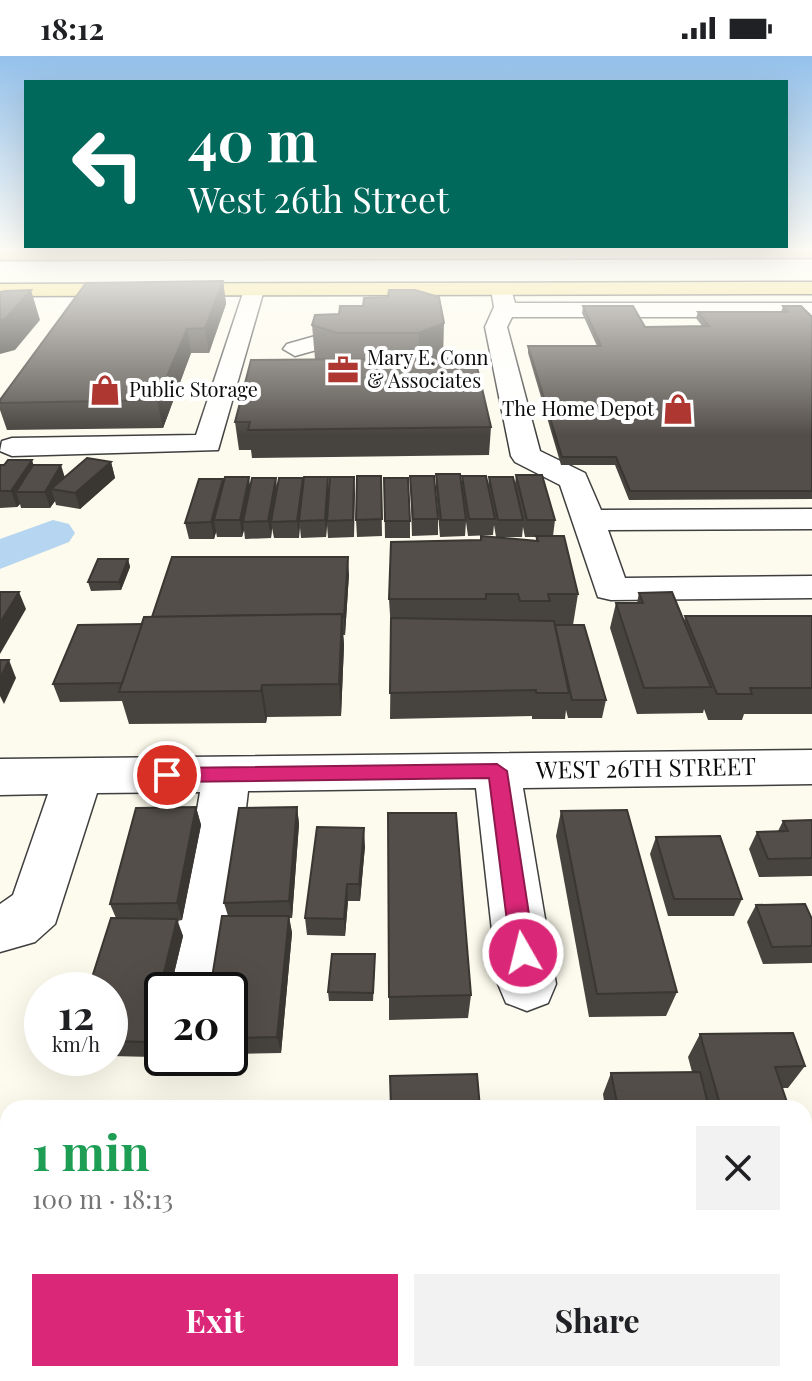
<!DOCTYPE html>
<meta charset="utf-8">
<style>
:root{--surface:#fff;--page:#f2f2f2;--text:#202124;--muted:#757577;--accent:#db2777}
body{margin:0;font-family:"Playfair Display",serif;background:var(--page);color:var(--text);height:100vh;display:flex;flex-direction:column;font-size:30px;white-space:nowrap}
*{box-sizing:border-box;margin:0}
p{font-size:26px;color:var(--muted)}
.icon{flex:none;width:44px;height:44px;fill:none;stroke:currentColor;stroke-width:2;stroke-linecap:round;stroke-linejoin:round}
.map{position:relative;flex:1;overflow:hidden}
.side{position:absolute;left:0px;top:1044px;width:812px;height:282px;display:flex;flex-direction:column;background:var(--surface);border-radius:24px 24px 0 0;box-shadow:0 8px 32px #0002}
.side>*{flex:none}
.hud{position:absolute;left:24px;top:24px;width:764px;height:168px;border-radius:0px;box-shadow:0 8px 32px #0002;background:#00695c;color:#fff;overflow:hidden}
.speed{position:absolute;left:24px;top:916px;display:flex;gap:16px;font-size:40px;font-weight:700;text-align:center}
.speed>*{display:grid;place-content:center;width:104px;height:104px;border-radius:50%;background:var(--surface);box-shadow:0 8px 32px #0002;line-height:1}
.speed small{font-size:20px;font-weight:400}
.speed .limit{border:4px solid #111;border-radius:12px;background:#fff;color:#111}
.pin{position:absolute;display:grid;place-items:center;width:68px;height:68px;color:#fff;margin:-34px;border:4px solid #fff;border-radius:50%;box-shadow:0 2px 8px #0007}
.me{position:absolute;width:88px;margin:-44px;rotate:352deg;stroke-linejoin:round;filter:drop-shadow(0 0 6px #0008)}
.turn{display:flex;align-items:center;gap:28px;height:168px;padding:0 32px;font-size:36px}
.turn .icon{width:104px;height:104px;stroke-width:2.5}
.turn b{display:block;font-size:56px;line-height:68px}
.round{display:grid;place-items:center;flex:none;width:84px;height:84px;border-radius:0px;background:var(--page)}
.overview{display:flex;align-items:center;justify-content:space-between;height:136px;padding:0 32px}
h1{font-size:48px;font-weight:700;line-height:60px;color:#1e9e55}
.primary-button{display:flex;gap:16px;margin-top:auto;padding:16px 32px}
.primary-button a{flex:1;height:92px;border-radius:0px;background:var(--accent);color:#fff;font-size:32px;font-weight:700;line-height:92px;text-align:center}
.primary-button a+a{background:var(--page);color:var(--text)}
.status{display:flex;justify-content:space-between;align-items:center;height:56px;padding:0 40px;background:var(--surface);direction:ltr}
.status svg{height:22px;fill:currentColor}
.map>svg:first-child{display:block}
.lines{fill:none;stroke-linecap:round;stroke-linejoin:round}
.river{fill:#b6d5f0;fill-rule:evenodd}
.minor-casing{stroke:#3f3f3f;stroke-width:3}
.major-casing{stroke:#1d1d1d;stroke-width:3}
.highway-casing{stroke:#1d1d1d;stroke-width:3}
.minor{fill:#fff;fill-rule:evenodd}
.major{fill:#ebd76f;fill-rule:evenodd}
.highway{fill:#e6a962;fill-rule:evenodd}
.wall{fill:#47433f}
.shaded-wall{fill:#3a3733}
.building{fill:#534e49;stroke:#3a3733;stroke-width:2}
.route{fill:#db2777;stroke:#8e194d;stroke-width:2}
.labels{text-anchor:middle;stroke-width:8;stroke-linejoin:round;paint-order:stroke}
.far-poi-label{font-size:20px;fill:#0c0c0c;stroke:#fff;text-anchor:start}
.street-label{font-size:24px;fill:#0c0c0c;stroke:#fff}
</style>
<div class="status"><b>18:12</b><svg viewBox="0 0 49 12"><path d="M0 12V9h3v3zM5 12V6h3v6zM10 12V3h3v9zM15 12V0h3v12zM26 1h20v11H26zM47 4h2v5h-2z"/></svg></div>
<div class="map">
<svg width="812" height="1325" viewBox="0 0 812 1325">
<rect width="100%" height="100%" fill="#fdfbed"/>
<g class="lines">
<!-- river -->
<polygon class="river" points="53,464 69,468 75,477 69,486 0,513 0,483"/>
<defs>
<g id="minor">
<polygon points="501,227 511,233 515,247 812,247 812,261 512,261 507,271 540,395 585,417 601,454 812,453 812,473 608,474 625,522 812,520 812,542 611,544 598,541 560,429 515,406 511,400 485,271 494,251 491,233"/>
<polygon points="254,228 264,234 218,394 12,400 0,395 2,385 12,382 196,379 244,234"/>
<polygon points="333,275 341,277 345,282 341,287 295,300 283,293 287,288"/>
<polygon points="812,694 812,728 523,732 556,928 548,947 527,955 506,947 498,928 476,732 248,735 225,934 167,934 200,736 97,737 55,868 35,886 0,896 0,848 13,839 48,738 0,739 0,703"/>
<polygon points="529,1318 609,1318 610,1325 530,1325"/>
</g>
<polygon id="major" points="812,226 812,238 0,240 0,228"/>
<polygon id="highway" points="0,193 812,193 812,202 0,204"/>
</defs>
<!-- minor casing -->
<use href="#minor" class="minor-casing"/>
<!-- major casing -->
<use href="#major" class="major-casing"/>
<!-- highway casing -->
<use href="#highway" class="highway-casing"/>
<!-- minor -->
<use href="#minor" class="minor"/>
<!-- major -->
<use href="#major" class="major"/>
<!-- highway -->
<use href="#highway" class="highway"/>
</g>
<!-- wall -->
<g class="wall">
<polygon points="223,225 226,248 209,297 191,297 163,372 7,374 0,354 0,344"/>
<polygon points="388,241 443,302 491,371 489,399 252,402 251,394 239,394 235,366 315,303 312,269"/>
<polygon points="583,250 645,271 702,270 696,262 698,256 781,256 783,250 812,261 812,443 629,444 615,409 561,409 528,297 528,290 597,290 582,257"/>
<polygon points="111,406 115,422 80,453 56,449 55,445 50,452 21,452 20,448 17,451 0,452 0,409 34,409 65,421"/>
<polygon points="436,418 462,432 462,420 488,430 489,421 515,428 516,419 555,464 553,480 578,538 573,569 606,644 602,662 568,662 566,654 565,663 532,663 532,660 390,663 391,575 389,543 536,485 536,481 525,481 523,471 522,481 496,481 494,469 493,479 468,480 466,466 465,480 440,481 436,435"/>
<polygon points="381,420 382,480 357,481 356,464"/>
<polygon points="410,420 438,463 438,479 412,480"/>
<polygon points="328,421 329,435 354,421 354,481 328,482 327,469 326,481 301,482 300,472 299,482 274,482 272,472 271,482 245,483 244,474 242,481 217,481 216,476 214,483 189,483 185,467 223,423 224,428 250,428 276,422 277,433 303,430"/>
<polygon points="384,422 410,465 410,482 385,482"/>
<polygon points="128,503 130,511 121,534 91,535 88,526"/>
<polygon points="349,518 345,579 343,579 344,589 341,660 267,661 266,667 129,668 122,645 60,646 53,628 152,561"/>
<polygon points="639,537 684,566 685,560 812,560 812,658 744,658 742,664 708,664 704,653 703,657 637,658 610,572 616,547 637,547"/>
<polygon points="196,751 201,769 182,864 177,865 183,880 154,1001 110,1000 110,934 116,862 110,848"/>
<polygon points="297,751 299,768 292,862 289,862 292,877 281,997 230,998 228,860 224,847"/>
<polygon points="561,755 677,936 666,960 589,961 556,780"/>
<polygon points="812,764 812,820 759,821 749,793 757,776 778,775 783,765"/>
<polygon points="656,781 742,843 734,860 668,860 650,798"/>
<polygon points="365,790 360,845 348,845 345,880 307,879 305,862"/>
<polygon points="756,849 812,863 812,907 763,908 747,866"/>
<polygon points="375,907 373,945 329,945 328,936"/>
<polygon points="471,939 468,962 389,964 389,941"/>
<polygon points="700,978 805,1010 788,1032 782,1032 789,1052 605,1052 603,1038 611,1017 692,1016 688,1001"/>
<polygon points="804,1096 812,1119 812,1140 804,1148"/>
<polygon points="653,1318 804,1318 812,1325 654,1325"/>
</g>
<!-- shaded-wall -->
<g class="shaded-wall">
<polygon points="223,225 226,248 209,297 205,272"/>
<polygon points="31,234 40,264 15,294 0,298 0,264"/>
<polygon points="444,267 443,305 419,316 419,277"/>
<polygon points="187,273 191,297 163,372 157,344"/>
<polygon points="32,404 37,420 16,436 20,448 17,451 11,435"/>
<polygon points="111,406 115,422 80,453 75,437"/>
<polygon points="61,409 66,425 51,433 55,445 50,452 45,436"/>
<polygon points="249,421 251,437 243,466 244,474 242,481 240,464"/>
<polygon points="328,421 329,437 326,481 325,464"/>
<polygon points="354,421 355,437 354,481 353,464"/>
<polygon points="276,422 277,438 271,466 272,472 271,482 268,465"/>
<polygon points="303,422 304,438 299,465 299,482 297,465"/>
<polygon points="223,423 225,439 214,464 216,476 214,483 211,466"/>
<polygon points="348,501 349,518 345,579 344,561"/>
<polygon points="128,503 130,511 121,534 119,526"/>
<polygon points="19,536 26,553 0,598 0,567"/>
<polygon points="342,558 344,589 341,660 339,628"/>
<polygon points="9,604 16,622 4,648 0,640 0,622"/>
<polygon points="262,629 267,661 266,667 261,635"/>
<polygon points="196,751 201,769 182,864 177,847"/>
<polygon points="297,751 299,768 292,862 289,845"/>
<polygon points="364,772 365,790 360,845 359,828"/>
<polygon points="347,828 348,845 345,880 344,863"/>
<polygon points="289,860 292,877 281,997 277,981"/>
<polygon points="177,863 183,880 170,934 162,934 162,967 154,1001 147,986"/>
<polygon points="0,1135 8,1142 8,1160 0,1187"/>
<polygon points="146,1318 162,1318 161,1325 145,1325"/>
</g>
<!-- building -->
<g class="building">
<polygon points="223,225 205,272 187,273 157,344 0,347 0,344 86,227"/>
<polygon points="31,234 5,263 0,264 0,236 6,235"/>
<polygon points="389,234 415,234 439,241 444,267 419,277 337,277 312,269 315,259 339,258 340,250 363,250 364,242 388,241"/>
<polygon points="583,250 633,250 645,271 709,270 698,256 788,256 783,250 801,250 812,261 812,435 630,435 616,401 562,401 528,290 601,290"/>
<polygon points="475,302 491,371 248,374 250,366 235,366 251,304"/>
<polygon points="87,402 111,406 75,437 51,433"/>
<polygon points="8,404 32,404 11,435 0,435 0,409 4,409"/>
<polygon points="33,409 61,409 45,436 16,436"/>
<polygon points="436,418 460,418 466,464 441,464"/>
<polygon points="516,419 542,419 555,464 527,464"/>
<polygon points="357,420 381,420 382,463 356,464"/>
<polygon points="410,420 434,420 438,463 413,463"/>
<polygon points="462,420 486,420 495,463 469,463"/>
<polygon points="225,421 249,421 240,464 214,464"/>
<polygon points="304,421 328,421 325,464 299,465"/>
<polygon points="330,421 354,421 353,464 327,465"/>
<polygon points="489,421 513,421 523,464 498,464"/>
<polygon points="252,422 276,422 268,465 243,466"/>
<polygon points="279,422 303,422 297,465 271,466"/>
<polygon points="384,422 408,422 410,465 385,465"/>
<polygon points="199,423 223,423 211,466 185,467"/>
<polygon points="481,480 538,485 536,480 564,480 578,538 548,538 550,545 520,545 518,538 486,538 486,543 389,543 391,486 481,484"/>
<polygon points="172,501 348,501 344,561 342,561 342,558 152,561"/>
<polygon points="98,503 128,503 119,526 88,526"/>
<polygon points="0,536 19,536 0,567"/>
<polygon points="672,536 711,631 644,632 616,547 643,547 639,537"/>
<polygon points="342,558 339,628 262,629 261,635 119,636 144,561"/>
<polygon points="685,560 812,560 812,632 750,632 752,638 717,638"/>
<polygon points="391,562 554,565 569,637 536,637 536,634 390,637"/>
<polygon points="142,568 122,627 53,628 78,569"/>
<polygon points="555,569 584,569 606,644 572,644"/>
<polygon points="0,604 9,604 0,622"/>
<polygon points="196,751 177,847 110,848 136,752"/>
<polygon points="297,751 289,845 224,847 239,752"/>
<polygon points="627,754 677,936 597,938 561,755"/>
<polygon points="388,757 456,757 471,939 389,941"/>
<polygon points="812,764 812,802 768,803 757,776 788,775 783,765"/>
<polygon points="317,771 364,772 359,828 347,828 344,863 305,862"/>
<polygon points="720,780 742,843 674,843 656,781"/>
<polygon points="805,848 812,863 812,890 772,891 756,849"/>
<polygon points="222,860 289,860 277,981 230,982 230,934 210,934"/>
<polygon points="111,862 177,863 147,986 110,985 110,934 88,934"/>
<polygon points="332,898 375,898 373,937 328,936"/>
<polygon points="793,977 805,1010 775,1011 789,1052 721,1052 700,978"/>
<polygon points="700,1016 709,1052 618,1052 611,1017"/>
<polygon points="477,1018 480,1052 391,1052 390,1020"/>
<polygon points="804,1096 812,1119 812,1135 804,1135"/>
<polygon points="804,1186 812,1208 812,1325 799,1325 797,1318 804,1318"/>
<polygon points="8,1276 8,1318 146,1318 145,1325 0,1325 0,1303"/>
<rect x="274" y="1318" width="96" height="7"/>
<polygon points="393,1318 503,1318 504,1325 393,1325"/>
<polygon points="669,1318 779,1318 781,1325 670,1325"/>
</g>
<!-- sky -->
<linearGradient id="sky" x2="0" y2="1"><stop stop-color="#94c1eb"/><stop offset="0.51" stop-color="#fefdf7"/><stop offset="1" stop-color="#fefdf7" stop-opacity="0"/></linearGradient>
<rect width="812" height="379" fill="url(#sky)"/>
<!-- route -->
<polygon class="route" points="497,708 507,715 535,897 531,905 523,908 514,905 511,897 489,722 167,726 158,719 167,712"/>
<!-- icons -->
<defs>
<symbol id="office-bare" viewBox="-9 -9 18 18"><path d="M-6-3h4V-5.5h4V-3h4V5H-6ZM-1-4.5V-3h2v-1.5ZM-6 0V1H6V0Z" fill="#ae3732" stroke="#fff" stroke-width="2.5" paint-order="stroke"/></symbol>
<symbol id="shop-bare" viewBox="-9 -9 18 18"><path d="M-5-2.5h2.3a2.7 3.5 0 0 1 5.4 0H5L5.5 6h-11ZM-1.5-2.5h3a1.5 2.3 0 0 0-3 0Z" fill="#ae3732" stroke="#fff" stroke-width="2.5" paint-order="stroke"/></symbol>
</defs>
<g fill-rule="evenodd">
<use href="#office-bare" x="321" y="292" width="44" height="44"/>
<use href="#shop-bare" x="83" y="312" width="44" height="44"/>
<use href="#shop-bare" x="656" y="331" width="44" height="44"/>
</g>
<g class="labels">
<!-- far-poi labels -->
<g class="far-poi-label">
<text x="367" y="309">Mary E. Conn<tspan x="367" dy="23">&amp; Associates</tspan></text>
<text x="129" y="341">Public Storage</text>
<text x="654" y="360" text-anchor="end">The Home Depot</text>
</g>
<!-- street labels -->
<g class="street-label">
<text transform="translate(646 713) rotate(-1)" y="8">WEST 26TH STREET</text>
</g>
</g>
</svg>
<div class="speed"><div>12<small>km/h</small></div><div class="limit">20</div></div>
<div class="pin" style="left:167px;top:719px;background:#d93025"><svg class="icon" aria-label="arrive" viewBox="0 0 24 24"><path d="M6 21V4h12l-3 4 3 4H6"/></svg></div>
<svg class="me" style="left:523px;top:897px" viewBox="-20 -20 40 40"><circle r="17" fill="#db2777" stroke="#fff" stroke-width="3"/><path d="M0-11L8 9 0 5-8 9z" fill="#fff"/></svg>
<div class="hud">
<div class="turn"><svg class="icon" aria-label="left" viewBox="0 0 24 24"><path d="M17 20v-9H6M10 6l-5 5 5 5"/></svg><div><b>40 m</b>West 26th Street</div></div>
</div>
<section class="side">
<div class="overview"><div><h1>1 min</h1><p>100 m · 18:13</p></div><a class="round"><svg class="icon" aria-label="close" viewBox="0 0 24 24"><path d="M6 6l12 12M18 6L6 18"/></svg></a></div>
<div class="primary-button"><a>Exit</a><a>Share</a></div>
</section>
</div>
